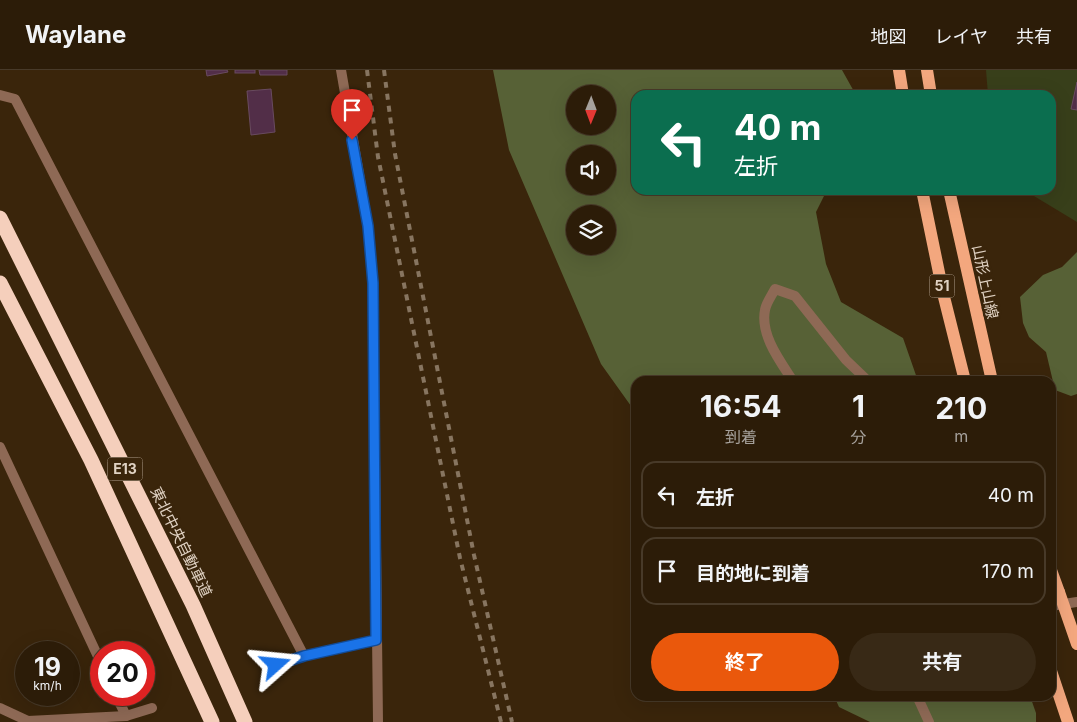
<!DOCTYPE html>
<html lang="ja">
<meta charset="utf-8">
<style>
:root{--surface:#2c1c08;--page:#382916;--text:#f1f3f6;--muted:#a6a19c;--line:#483a29;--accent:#ea580c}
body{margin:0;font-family:Inter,"Noto Sans JP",sans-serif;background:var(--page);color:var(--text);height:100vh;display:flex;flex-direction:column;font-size:19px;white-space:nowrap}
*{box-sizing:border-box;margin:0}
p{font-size:16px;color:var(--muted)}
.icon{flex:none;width:28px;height:28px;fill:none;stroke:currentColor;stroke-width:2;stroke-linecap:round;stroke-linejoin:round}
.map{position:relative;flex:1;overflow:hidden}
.drawer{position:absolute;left:631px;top:306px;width:425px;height:325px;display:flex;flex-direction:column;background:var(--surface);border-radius:15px;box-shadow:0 5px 20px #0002,0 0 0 1px var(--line)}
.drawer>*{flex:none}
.guide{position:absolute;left:631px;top:20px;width:425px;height:105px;border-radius:15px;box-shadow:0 5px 20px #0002,0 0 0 1px var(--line);background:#0b6e4f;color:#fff;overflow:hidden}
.needle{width:32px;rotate:181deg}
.fabs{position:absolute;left:566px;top:15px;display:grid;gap:10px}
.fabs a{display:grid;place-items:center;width:50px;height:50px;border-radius:50%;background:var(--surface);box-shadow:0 5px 20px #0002,0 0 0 1px var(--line);font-size:25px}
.speed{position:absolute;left:15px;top:571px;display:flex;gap:10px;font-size:25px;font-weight:700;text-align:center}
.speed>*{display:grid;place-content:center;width:65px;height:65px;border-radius:50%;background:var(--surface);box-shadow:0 5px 20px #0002,0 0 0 1px var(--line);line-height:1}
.speed small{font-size:12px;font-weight:400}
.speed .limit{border:8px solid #d22;background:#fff;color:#111}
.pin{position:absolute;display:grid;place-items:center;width:42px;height:42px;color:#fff;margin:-51px -21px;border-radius:50% 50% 50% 0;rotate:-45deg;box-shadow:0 0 5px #0007}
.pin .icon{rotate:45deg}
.me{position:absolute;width:55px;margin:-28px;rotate:72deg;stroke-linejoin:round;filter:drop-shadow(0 0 4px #0008)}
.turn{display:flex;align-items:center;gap:18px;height:105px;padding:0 20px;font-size:22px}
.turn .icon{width:65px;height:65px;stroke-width:2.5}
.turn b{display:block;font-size:35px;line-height:42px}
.eta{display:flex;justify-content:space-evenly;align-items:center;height:85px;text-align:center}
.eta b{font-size:30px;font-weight:700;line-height:35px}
.button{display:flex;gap:10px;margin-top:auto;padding:10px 20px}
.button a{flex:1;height:58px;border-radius:30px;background:var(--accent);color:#fff;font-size:20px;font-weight:700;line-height:58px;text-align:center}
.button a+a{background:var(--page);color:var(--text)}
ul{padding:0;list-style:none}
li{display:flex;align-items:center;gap:15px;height:68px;margin:0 10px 8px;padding:0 10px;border:2px solid var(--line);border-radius:15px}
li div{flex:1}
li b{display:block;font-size:19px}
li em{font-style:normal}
header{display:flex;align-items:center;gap:30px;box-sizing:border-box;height:70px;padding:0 25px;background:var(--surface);border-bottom:1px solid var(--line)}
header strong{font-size:24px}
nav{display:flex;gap:28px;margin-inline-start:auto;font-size:18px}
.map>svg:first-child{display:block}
.green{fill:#383f1a}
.forest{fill:#576136;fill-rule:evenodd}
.building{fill:#522e48;stroke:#694b60}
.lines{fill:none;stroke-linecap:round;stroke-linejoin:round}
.service{stroke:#8e6955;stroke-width:10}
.tertiary{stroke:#8e6955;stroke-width:10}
.primary{stroke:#f3a77e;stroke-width:12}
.motorway{stroke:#f5cfbc;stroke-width:15}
.rail{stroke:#877560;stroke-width:4;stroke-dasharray:6 6;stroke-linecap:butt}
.primary-bridge{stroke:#f3a77e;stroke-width:12}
.route-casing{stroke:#114b97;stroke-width:12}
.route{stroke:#1a73e8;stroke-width:9}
.labels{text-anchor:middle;stroke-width:5;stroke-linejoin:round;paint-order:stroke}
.shield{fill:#3a250b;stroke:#ae9e8c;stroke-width:1}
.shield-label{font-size:14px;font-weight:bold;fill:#e0d2c3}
.street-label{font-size:15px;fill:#e0d2c3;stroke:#3a250b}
</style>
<header>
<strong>Waylane</strong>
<nav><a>地図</a><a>レイヤ</a><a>共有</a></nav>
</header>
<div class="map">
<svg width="1077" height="652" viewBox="0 0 1077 652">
<rect width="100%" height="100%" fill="#3a250b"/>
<!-- green -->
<polygon class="green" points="986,0 1077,0 1077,152 1024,120 1051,120 1051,25 988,25"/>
<!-- forest -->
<g class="forest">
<path d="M493 0H842L856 25H636V120H827L816 142 826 194 841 232 903 268 918 311H636V343L601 294 509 80ZM575 24H608V56H575ZM575 84H608V116H575ZM575 144H608V176H575Z"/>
<polygon points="1077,182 1077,324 1071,326 1055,320 1046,282 1029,267 1023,253 1020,227 1043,205 1062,197"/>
<polygon points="834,626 1030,626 1036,643 1036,652 870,652 839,637"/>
</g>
<!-- building -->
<g class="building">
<polygon points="206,0 227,0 228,2 207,6"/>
<rect x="235" y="0" width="20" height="3"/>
<polygon points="259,0 287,0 287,5 260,5"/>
<polygon points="1077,12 1077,40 1071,39"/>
<polygon points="271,19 275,62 251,65 247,21"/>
</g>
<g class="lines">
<!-- service -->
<g class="service">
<polyline points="0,25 15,29 304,586"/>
<path d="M793 311C780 291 760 265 765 240 766 233 772 225 775 219L795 226 846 290 868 311"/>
<polyline points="0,377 101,593"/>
<polyline points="1051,536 1077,532"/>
<polyline points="276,595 304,586 376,570"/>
<polyline points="116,625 126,646"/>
<polyline points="917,626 929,652"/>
<polyline points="0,638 28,651 126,646 152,638"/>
</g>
<!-- tertiary -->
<polyline class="tertiary" points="341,0 368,156 373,213 378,652"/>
<!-- primary -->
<g class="primary">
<polyline points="899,0 903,25"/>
<polyline points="927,0 931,25"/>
<polyline points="922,120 944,227 965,311"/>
<polyline points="949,120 992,311"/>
<polyline points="1051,500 1059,522"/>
<polyline points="1051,601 1068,652"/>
</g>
<!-- motorway -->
<g class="motorway">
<polyline points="0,148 193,535 245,652"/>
<polyline points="0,213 91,390 212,652"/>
</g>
<!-- rail -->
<g class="rail">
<polyline points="367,0 378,87 460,488 501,652"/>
<polyline points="384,0 395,84 474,485 512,652"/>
</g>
<!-- primary-bridge -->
<polyline class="primary-bridge" points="1059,522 1077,574"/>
</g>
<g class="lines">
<defs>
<polyline id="route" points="276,595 304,586 376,570 373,213 368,156 352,70"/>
</defs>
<!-- route casing -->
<use href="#route" class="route-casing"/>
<!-- route -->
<use href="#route" class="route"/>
</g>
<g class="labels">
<!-- shield labels -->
<g class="shield">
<rect x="929.5" y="204.5" width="25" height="23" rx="4"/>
<rect x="107.5" y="387.5" width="35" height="23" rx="4"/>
</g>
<g class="shield-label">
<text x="942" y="221">51</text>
<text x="125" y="404">E13</text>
</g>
<!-- street labels -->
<g class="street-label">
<text transform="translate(985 212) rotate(78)" y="5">山形上山線</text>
<text transform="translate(181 472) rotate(64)" y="5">東北中央自動車道</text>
</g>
</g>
</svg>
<div class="fabs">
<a><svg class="needle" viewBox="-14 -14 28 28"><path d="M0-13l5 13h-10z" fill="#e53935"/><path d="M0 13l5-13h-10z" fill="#a6a19c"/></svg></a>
<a><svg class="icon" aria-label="sound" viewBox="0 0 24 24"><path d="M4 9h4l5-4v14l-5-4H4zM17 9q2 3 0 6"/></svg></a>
<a><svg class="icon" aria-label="layers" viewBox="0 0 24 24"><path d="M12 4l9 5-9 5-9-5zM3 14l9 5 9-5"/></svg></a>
</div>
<div class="speed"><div>19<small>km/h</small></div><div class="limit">20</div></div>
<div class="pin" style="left:352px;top:70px;background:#d93025"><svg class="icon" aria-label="arrive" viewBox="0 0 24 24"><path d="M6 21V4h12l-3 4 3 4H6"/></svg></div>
<svg class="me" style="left:276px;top:595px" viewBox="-20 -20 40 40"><path d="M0-17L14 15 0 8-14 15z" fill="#1a73e8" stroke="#fff" stroke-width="4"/></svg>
<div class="guide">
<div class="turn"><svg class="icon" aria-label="left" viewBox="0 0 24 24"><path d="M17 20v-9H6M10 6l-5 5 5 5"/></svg><div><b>40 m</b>左折</div></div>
</div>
<section class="drawer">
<div class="eta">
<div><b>16:54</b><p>到着</p></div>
<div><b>1</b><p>分</p></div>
<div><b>210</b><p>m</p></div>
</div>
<ul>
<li><svg class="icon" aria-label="left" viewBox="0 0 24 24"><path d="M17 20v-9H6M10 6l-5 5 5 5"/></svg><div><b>左折</b></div><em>40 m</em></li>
<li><svg class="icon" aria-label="arrive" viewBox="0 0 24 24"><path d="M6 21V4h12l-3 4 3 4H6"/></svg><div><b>目的地に到着</b></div><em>170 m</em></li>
</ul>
<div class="button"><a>終了</a><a>共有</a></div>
</section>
</div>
